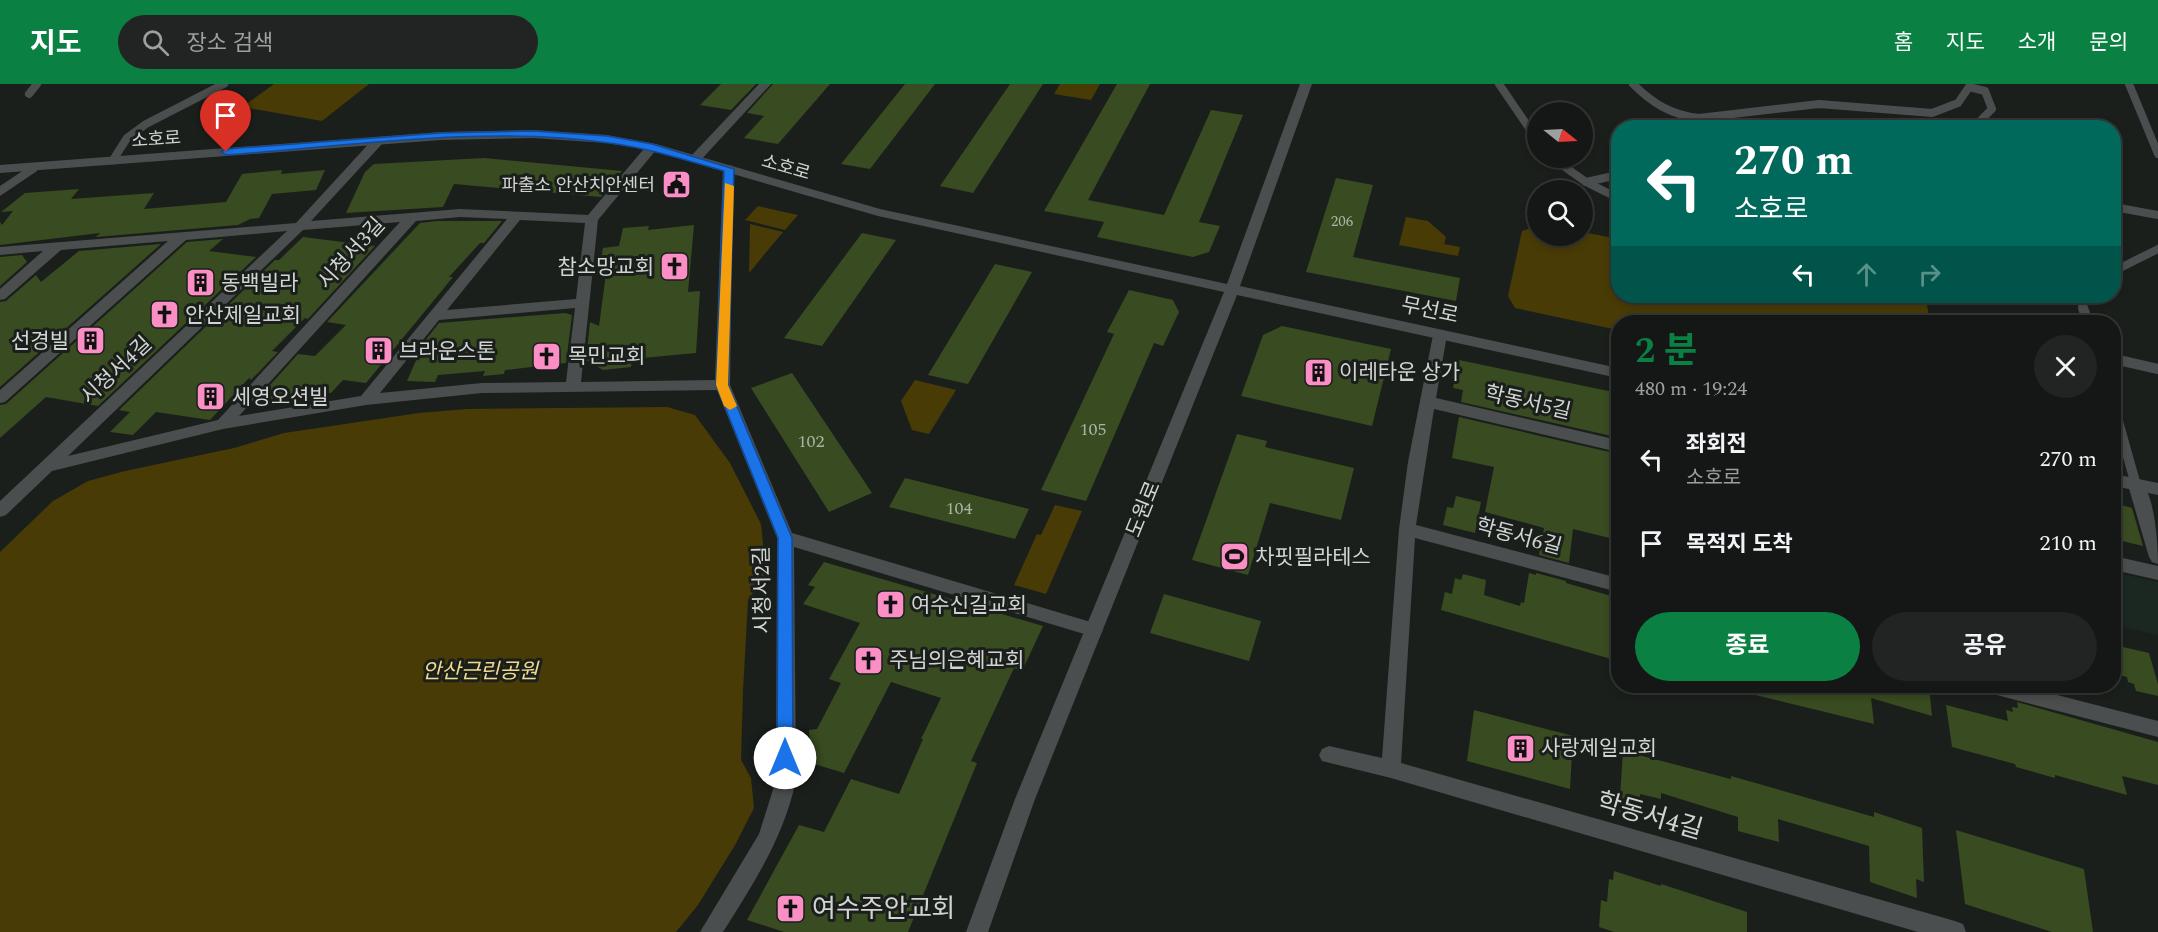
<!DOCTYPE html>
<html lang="ko">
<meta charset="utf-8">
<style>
:root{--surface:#141715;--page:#212422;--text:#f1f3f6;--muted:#9d9fa0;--line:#333634;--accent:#0b8043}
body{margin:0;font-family:Spectral,"Noto Sans KR",serif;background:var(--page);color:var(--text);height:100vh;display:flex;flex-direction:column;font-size:22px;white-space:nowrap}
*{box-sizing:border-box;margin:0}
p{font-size:20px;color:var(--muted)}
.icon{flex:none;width:33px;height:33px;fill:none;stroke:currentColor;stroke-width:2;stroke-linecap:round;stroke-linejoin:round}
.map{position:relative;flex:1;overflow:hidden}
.panel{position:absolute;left:1611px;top:231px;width:510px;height:378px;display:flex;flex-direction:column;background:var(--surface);border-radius:24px;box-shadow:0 3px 9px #0003,0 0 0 2px var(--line)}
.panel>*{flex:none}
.guide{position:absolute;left:1611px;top:36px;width:510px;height:183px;border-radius:24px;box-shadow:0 3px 9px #0003,0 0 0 2px var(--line);background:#00695c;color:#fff;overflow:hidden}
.needle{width:39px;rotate:108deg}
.controls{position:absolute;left:1527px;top:18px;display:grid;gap:12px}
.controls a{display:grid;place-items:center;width:66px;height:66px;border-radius:50%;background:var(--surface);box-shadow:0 3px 9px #0003,0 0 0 2px var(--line);font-size:30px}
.pin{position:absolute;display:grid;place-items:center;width:51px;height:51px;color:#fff;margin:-62px -26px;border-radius:50% 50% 50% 0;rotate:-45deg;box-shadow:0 0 6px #0007}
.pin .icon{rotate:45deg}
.me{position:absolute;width:66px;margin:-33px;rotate:0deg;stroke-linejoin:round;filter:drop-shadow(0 0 4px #0008)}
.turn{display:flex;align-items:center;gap:21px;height:126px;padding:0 24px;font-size:27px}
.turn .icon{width:78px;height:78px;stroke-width:2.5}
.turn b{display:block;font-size:42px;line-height:51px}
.lanes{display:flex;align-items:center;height:57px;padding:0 24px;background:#0003;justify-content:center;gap:30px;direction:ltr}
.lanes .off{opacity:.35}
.round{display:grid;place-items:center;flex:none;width:63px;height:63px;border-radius:32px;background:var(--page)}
.headline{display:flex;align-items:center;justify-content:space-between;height:102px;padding:0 24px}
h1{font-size:36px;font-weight:700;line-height:45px;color:var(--accent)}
.primary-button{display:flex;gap:12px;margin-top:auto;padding:12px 24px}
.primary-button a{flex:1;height:69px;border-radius:36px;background:var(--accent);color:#fff;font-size:24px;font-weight:700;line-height:69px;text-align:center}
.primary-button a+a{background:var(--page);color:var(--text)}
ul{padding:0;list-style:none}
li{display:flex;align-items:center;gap:18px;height:84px;padding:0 24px}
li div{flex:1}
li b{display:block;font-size:22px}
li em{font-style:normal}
header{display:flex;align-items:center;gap:36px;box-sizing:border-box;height:84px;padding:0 30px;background:var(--accent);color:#fff}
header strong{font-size:28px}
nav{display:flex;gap:33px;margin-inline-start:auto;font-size:21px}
.search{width:420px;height:54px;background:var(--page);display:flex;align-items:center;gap:15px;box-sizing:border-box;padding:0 21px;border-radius:33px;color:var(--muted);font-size:22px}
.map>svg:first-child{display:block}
.built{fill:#1b2721}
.green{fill:#493b06}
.building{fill:#394b20}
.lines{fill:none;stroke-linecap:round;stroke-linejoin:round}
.service-far1{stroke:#4b4e4e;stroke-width:8}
.service{stroke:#4b4e4e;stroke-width:10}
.minor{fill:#4b4e4e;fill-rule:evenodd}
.tertiary{fill:#4b4e4e;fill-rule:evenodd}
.route{fill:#1a73e8;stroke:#114b97;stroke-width:1.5}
.slow{fill:#f59e0b}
.labels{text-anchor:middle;stroke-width:6;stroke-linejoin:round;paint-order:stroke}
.far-number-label{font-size:15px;fill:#abb2a6}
.far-street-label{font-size:18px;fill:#d1d4d2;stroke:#1a1f1c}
.far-poi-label{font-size:18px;fill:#d1d4d2;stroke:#1a1f1c;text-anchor:end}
.number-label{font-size:18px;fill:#abb2a6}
.street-label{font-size:21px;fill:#d1d4d2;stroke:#1a1f1c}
.poi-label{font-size:21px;fill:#d1d4d2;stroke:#1a1f1c;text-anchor:start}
.park-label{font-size:21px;font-style:italic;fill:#f1da8d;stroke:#1a1f1c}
.near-street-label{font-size:26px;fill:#d1d4d2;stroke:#1a1f1c}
.near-poi-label{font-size:26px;fill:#d1d4d2;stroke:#1a1f1c;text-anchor:start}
</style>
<header>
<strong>지도</strong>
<div class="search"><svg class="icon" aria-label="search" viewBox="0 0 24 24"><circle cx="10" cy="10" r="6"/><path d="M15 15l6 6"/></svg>장소 검색</div>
<nav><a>홈</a><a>지도</a><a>소개</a><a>문의</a></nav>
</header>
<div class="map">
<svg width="2158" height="848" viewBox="0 0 2158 848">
<rect width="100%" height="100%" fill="#1a1f1c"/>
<!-- built -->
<polygon class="built" points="2114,488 2158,498 2158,551 2114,541"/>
<!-- green -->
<g class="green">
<polygon points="274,0 369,0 322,37 242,23"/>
<polygon points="1060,0 1100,0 1091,16 1054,10"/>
<polygon points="758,122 798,131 785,146 745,136"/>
<polygon points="1406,133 1428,137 1446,153 1444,160 1460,163 1458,172 1399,161"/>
<polygon points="750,140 783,148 749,189"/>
<polygon points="1537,142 1538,152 1582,152 1583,148 1618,155 1618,212 1897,212 1927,221 1930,238 1618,238 1618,246 1515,224 1508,212 1522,147"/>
<polygon points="915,296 956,306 929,350 912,346 901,317"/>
<polygon points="667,323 695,331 730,379 761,440 766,489 748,516 743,607 741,676 751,694 754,724 735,761 698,821 676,848 0,848 0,468 53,417 88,397 125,387 234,364 284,349 419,329 467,325"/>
<polygon points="1055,421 1082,427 1046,510 1014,501 1037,450 1041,451"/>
</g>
<!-- building -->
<g class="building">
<polygon points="721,0 756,0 731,26 700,21"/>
<polygon points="773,0 830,0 778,60 744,54 764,32 747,29"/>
<polygon points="905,0 935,0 870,85 841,80"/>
<polygon points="1010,0 1043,0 973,109 940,102"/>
<polygon points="1117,0 1150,0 1088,116 1164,131 1211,26 1243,31 1199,138 1220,142 1209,168 1193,173 1097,153 1104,138 1044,127"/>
<polygon points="484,74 622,87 601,113 454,100 443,123 346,129 365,88 374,80"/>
<polygon points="282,86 281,90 325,86 316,106 272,110 259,134 250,135 238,141 96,153 100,149 0,161 0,138 2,141 13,127 1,128 25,109 79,105 71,115 154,109 144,125 226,118 242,90"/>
<polygon points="1336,94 1373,101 1353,173 1460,194 1456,217 1306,188"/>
<polygon points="437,137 502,137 484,159 480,159 449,193 453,193 366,299 343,296 331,309 301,305 290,317 270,322 262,310 298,270 315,272 346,241 327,238 420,139"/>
<polygon points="694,141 688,208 700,207 696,269 632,275 631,283 603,286 586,276 590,238 599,242 607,182 600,182 603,164 619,162 623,144 649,142 648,146"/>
<polygon points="862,149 896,156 822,262 784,254"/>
<polygon points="303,153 375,162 308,235 305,234 272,267 278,268 251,296 249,294 210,336 156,328 133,351 110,348 130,328 119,326 275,176 279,176"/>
<polygon points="223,155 209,167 256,173 98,322 46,313 0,354 0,321 6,320 187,158"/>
<polygon points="161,160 0,303 0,218 6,217 36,191 41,198 79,167"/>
<polygon points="22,171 27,178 0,202 0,173"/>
<polygon points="995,180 1032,188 968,300 928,291"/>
<polygon points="1129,206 1173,216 1179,228 1163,262 1154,259 1086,417 1041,406 1114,250 1107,248"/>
<polygon points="565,229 572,231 566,279 505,286 504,290 483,292 485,287 438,291 435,298 407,297 424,258 439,239"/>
<polygon points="1282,242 1391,265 1372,342 1241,312 1263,251"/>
<polygon points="1459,276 1618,309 1616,353 1461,318 1463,306 1453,304"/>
<polygon points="792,289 872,409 829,428 751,304"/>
<polygon points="1459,333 1618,370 1618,456 1573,445 1569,479 1539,471 1544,444 1485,428 1494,383 1452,374"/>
<polygon points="1237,350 1267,357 1265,363 1354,384 1341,436 1270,419 1248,491 1192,476"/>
<polygon points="905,394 1029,425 1015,455 889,423"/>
<polygon points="1456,412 1481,418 1475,449 1443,441 1447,423 1453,424"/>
<polygon points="2114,419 2132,424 2143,462 2114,455"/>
<polygon points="824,478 1043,542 1022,587 1014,584 971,677 977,679 908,848 784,848 747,836 799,741 824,748 851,695 899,710 923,655 921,655 941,614 891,598 844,689 811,679 809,646 817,645 841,599 829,595 860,539 803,520 815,503 808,501"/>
<polygon points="1529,489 1536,491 1536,489 1566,497 1566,499 1618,514 1618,577 1441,526 1445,508 1452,510 1455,494 1461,496 1463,490 1486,496 1484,511 1520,522 1521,518 1524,519"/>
<polygon points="1164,510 1261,537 1249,577 1150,549"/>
<polygon points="2114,561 2149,569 2158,600 2158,612 2136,607 2134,600 2128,598 2127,593 2120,591"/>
<polygon points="1744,602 1929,602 1932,632 1871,614 1874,640 1743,608"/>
<polygon points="2017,618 2158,658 2158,701 2122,692 2127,711 2055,691 2055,694 2016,683 2015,680 1952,663 1946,621 2008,637 2006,626 2013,628 2012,623 2018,624"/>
<polygon points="1474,626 1573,652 1570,705 1467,677"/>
<polygon points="1623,667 1731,695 1731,692 1874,733 1874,728 1922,744 1924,798 1916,795 1917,814 1870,798 1869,762 1778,735 1779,758 1738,747 1738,733 1661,709 1661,715 1640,710 1639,734 1619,728"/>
<polygon points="1956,746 2084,785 2093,848 2052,848 1965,820"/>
<polygon points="1614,787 1661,802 1661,800 1747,828 1747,848 1614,848 1599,843 1601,816 1607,818 1609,795 1613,796"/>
</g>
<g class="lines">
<!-- service-far1 -->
<g class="service-far1">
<polyline points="1499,0 1538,57"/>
<path d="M1633 0C1652 19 1671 31 1699 34L1819 20 1932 29 1958 19 1969 3 1985 7 1992 25 1979 38 1966 44"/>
<polyline points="2129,0 2158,70"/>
<polyline points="29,10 37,0"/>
<polyline points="1552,74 1586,98 1618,114"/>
<polyline points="113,76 127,54 146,40 224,0"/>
<polyline points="1586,98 1618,91"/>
<polyline points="2114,123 2158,131"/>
<polyline points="2114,187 2158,165"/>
<polyline points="2079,212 2084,226"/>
</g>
<!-- service -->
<g class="service">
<polyline points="2083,224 2088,238"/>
<polyline points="2114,275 2158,285"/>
<polyline points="2114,323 2136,401"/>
</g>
<!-- minor -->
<g class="minor">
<polygon points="759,0 771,0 699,78 691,78 691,72"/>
<path d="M378 53 382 54V60L311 137 460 125 588 131 648 60H656V66L598 136 581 298 715 296 723 85 729 81 733 82 730 301 792 449 1094 539 1100 541 1103 546 1100 551 1094 553 794 463 796 696C784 753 754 799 723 848H700L759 750 776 696 777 454 717 306 482 309 366 321 223 345 52 387 6 431 0 433V417L287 147 186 156 5 318 0 319V306L168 157 61 166 5 215 0 216V205L43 167 0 171V163L296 139 374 54ZM460 133 507 135 361 312 239 332 416 137ZM520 136 585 139 576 215 447 226ZM400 138 218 336 68 372 303 146ZM575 224 566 298 482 299 380 309 439 236Z"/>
<polygon points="33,80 37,81 37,87 0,112 0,102"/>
<polygon points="1440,246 1447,251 1436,314 1618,356 1618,368 1434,325 1416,441 1618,494 1618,508 1415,454 1401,679 1955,837 1963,840 1966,848 1918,848 1391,694 1322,677 1319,671 1322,665 1329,662 1382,674 1399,445 1408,378 1433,251"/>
<path d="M2136 395C2155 401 2158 462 2158 480L2152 478 2149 473 2128 401Z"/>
<polygon points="2114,472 2158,482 2158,496 2114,486"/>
<polygon points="1984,602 2022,602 2158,637 2158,653 1993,610 1986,608"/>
</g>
<!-- tertiary -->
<g class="tertiary">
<polygon points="1300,0 1312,0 1240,202 1618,284 1618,294 1237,211 1035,715 988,848 966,848 1015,715 1224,208 878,132 650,66 607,59 533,54 441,56 0,89 0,81 441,48 533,46 607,51 656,60 880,125 1227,200"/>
<polygon points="2114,390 2158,399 2158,411 2114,402"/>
</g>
</g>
<!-- route -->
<path class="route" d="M533 47 607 52 652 60 734 85 728 301 792 454 793 674 791 679 785 682 780 679 777 674 778 454 716 301 724 87C686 76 648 64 609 59 487 41 348 62 226 71L221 68 226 65 441 49Z"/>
<!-- slow -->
<polygon class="slow" points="725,99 734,102 728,301 737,322 730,326 724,322 716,301"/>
<!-- icons -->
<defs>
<symbol id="civic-square" viewBox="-11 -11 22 22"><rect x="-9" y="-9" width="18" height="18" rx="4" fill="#fb8fc5" stroke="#1a1f1c"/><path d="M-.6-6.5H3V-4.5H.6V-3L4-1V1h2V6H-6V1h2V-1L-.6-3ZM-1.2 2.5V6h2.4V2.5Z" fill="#111"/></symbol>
<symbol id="church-square" viewBox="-11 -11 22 22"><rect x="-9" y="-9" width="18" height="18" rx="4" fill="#fb8fc5" stroke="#1a1f1c"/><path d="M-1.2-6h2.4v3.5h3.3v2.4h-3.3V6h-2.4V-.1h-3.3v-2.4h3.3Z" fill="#111"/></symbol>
<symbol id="building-square" viewBox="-11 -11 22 22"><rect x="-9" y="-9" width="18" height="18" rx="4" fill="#fb8fc5" stroke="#1a1f1c"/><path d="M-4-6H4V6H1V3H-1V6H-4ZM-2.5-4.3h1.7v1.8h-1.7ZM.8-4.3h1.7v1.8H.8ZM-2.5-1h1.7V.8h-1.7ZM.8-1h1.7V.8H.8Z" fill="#111"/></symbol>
<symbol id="stadium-square" viewBox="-11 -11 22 22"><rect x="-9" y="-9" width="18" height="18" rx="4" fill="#fb8fc5" stroke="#1a1f1c"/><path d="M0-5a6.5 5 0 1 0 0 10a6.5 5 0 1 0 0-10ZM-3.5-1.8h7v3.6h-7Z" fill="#111"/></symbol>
</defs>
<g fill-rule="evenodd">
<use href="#civic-square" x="660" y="84" width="33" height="33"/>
<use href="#church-square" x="658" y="166" width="33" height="33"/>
<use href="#building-square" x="184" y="182" width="33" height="33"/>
<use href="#church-square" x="148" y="214" width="33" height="33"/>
<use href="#building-square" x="74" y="240" width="33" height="33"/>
<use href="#building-square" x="362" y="250" width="33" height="33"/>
<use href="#church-square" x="530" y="256" width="33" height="33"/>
<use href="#building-square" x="1302" y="272" width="33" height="33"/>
<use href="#building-square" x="194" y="296" width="33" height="33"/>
<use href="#stadium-square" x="1218" y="456" width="33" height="33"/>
<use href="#church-square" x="874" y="504" width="33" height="33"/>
<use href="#church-square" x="852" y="560" width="33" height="33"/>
<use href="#building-square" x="1504" y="648" width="33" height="33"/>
<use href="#church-square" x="774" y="808" width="33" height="33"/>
</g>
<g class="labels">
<!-- far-number labels -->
<g class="far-number-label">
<text x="1342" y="142">206</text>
</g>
<!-- far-street labels -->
<g class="far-street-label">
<text transform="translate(156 55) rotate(-4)" y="6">소호로</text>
<text transform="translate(786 83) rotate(16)" y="6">소호로</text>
</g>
<!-- far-poi labels -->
<g class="far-poi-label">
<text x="655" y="107">파출소 안산치안센터</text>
</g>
<!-- number labels -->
<g class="number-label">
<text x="1093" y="351">105</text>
<text x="811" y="363">102</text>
<text x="959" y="430">104</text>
</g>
<!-- street labels -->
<g class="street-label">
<text transform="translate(351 169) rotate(-48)" y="7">시청서3길</text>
<text transform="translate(1430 226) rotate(12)" y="7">무선로</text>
<text transform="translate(116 286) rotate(-43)" y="7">시청서4길</text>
<text transform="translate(1528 318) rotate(13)" y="7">학동서5길</text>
<text transform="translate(1143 425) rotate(-68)" y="7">도원로</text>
<text transform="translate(1519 452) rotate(15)" y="7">학동서6길</text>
<text transform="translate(762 506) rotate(-91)" y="7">시청서2길</text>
</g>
<!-- poi labels -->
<g class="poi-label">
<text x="654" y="190" text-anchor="end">참소망교회</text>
<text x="221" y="206">동백빌라</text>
<text x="185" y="238">안산제일교회</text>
<text x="69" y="264" text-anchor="end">선경빌</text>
<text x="399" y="274">브라운스톤</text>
<text x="568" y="279">목민교회</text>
<text x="1339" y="295">이레타운 상가</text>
<text x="232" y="320">세영오션빌</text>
<text x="1255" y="480">차핏필라테스</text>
<text x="911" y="528">여수신길교회</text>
<text x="889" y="583">주님의은혜교회</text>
<text x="1541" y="671">사랑제일교회</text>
</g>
<!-- park labels -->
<g class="park-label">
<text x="480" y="594">안산근린공원</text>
</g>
<!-- near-street labels -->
<g class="near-street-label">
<text transform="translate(1650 731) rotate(16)" y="9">학동서4길</text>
</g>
<!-- near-poi labels -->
<g class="near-poi-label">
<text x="812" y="833">여수주안교회</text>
</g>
</g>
</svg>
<div class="controls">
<a><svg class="needle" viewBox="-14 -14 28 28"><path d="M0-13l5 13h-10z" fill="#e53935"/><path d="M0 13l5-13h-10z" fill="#9d9fa0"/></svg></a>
<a><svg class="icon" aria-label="search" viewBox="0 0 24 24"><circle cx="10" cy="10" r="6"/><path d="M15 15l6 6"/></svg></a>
</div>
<div class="pin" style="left:226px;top:68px;background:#d93025"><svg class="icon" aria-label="arrive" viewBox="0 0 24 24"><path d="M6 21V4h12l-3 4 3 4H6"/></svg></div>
<svg class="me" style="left:785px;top:674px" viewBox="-20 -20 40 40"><circle r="19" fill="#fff"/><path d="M0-13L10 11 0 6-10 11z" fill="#1a73e8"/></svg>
<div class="guide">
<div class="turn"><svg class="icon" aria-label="left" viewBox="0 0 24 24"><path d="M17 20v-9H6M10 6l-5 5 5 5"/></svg><div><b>270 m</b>소호로</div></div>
<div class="lanes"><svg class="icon" aria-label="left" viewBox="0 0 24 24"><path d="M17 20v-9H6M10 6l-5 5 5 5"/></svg><svg class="icon off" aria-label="ahead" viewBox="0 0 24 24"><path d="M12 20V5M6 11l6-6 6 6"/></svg><svg class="icon off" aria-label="right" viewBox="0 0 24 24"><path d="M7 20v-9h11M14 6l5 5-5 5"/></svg></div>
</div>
<section class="panel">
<div class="headline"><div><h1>2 분</h1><p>480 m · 19:24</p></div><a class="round"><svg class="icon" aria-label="close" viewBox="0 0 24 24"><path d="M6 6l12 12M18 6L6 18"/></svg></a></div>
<ul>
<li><svg class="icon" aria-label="left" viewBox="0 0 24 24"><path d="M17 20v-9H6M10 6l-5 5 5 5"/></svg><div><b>좌회전</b><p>소호로</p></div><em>270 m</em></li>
<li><svg class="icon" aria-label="arrive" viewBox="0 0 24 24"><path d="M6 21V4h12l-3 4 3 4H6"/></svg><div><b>목적지 도착</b></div><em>210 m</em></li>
</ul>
<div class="primary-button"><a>종료</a><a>공유</a></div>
</section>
</div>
